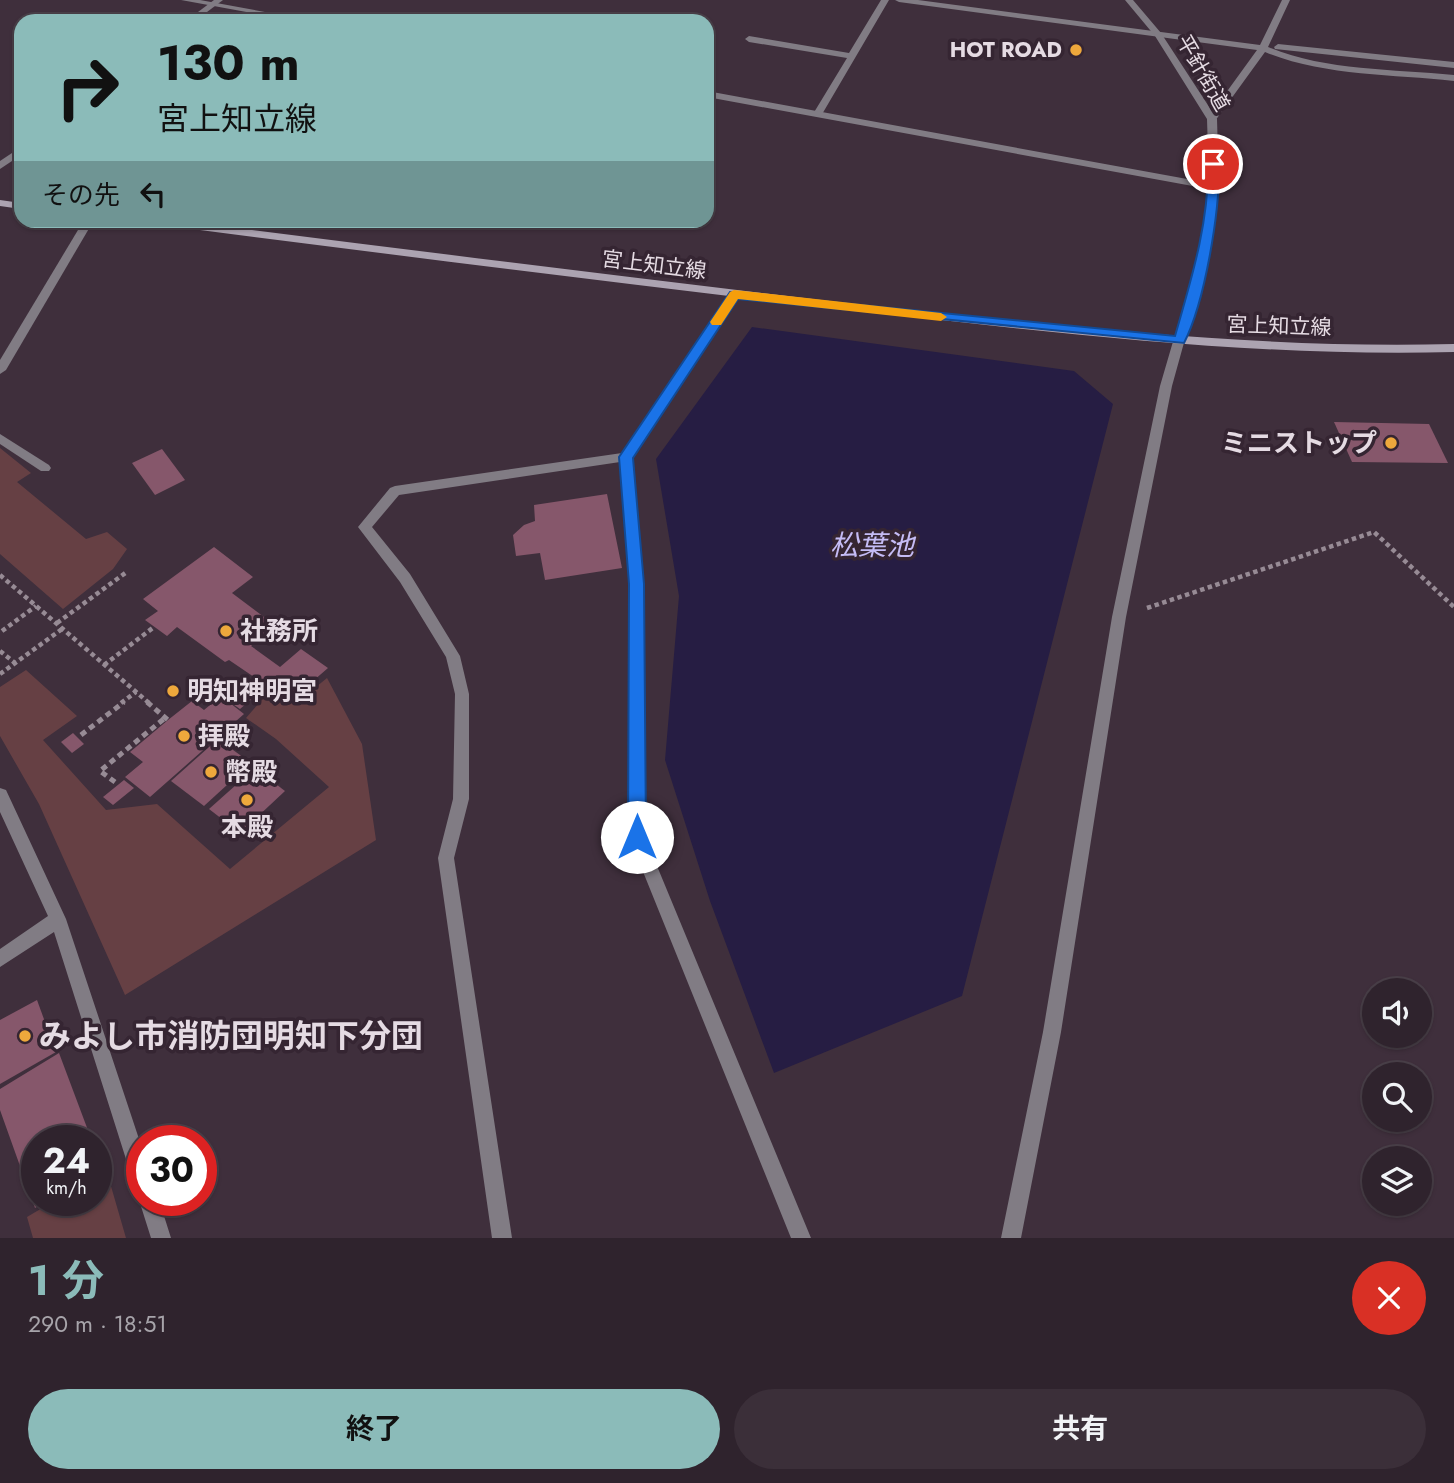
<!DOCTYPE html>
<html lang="ja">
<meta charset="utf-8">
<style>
:root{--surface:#2f232d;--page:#3b2f39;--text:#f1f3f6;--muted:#a7a4aa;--line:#4a4049;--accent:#8bbbb9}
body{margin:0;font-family:Jost,"Noto Sans JP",sans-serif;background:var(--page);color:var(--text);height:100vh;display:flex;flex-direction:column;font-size:26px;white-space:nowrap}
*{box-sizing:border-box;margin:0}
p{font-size:23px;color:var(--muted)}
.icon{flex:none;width:38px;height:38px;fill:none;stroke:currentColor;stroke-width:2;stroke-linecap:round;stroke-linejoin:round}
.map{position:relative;height:1238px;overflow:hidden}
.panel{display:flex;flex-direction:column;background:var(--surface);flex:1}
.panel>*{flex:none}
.top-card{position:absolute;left:14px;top:14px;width:700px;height:214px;border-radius:21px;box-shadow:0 2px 5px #0004,0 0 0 2px var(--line);background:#8bbbb9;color:#111;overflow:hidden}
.tools{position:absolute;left:1362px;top:978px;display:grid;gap:14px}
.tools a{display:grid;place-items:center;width:70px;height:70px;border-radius:50%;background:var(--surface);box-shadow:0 2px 5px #0004,0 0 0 2px var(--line);font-size:35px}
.speed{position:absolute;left:21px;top:1125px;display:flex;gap:14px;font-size:35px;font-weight:700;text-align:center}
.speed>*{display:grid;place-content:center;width:91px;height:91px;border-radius:50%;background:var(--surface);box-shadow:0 2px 5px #0004,0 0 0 2px var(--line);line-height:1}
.speed small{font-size:18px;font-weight:400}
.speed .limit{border:10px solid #d22;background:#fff;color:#111}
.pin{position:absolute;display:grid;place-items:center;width:60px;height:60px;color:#fff;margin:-30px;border:4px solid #fff;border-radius:50%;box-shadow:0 2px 7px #0007}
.me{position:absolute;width:77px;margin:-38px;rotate:0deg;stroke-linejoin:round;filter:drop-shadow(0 0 5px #0008)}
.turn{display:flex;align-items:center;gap:24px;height:147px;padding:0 28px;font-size:32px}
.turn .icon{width:91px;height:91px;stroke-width:2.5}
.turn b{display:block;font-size:49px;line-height:60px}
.then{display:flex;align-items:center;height:66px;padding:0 28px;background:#0003;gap:14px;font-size:26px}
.round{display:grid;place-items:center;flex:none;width:74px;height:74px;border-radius:37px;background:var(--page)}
.summary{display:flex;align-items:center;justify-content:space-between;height:119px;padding:0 28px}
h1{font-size:42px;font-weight:700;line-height:52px;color:var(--accent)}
.action{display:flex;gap:14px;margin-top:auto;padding:14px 28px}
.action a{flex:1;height:80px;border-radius:42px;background:var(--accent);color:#111;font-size:28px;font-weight:700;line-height:80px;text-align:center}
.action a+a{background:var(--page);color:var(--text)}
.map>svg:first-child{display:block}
.green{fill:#664044}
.water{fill:#261d43}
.building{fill:#86576b}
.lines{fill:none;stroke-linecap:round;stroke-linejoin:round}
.path-far1{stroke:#978b95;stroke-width:4.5;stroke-dasharray:4.5 3.5;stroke-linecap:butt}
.path{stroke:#978b95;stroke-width:5;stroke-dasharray:6 4.5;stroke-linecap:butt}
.service{fill:#817c84;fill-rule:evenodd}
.minor{fill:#817c84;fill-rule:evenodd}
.tertiary{fill:#817c84;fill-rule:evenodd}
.secondary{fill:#aca3b1;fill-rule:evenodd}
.route{fill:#1a73e8;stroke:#114b97;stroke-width:2}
.slow{fill:#f59e0b}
.poi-dot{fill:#eea83c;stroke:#352532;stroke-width:2.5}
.labels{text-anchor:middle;stroke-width:7;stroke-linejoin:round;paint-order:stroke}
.far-poi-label{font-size:21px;font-weight:bold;fill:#e5dbe3;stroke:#352532;text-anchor:end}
.far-street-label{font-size:21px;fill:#e5dbe3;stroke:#352532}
.poi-label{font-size:26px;font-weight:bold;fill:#e5dbe3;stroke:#352532;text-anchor:start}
.water-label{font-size:28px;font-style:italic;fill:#c5bcf5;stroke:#352532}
.near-poi-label{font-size:32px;font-weight:bold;fill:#e5dbe3;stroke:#352532;text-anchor:start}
</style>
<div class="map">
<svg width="1454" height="1238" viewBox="0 0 1454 1238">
<rect width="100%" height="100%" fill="#3f2f3c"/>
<!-- green -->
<g class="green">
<polygon points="0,448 31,473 17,482 86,539 107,532 127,549 113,569 63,609 0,554"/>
<polygon points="26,670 77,716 43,740 106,810 157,804 230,869 329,787 276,739 246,718 274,686 294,705 327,678 362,744 376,840 125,995 39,804 0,736 0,687"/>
<polygon points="106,1169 126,1238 33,1238 27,1217 54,1201 96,1200 96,1175"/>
</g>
<!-- water -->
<polygon class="water" points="752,327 1074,371 1113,404 962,996 774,1073 710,901 665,760 679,596 656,459"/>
<!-- building -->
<g class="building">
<polygon points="1334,422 1429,424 1448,463 1352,462"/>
<polygon points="162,449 185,480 155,495 132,463"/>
<polygon points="607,494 622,568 545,580 540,553 516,556 513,535 524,525 535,521 534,505"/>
<polygon points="214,547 253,577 232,593 276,626 251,646 280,667 301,649 328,668 298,694 276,678 240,709 227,700 254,677 229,660 225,662 177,627 167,636 145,620 158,611 143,599"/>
<polygon points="221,696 244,714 150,797 125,777 143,762 130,752 168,720 192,701 204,710"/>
<polygon points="73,733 84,744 72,753 61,742"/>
<polygon points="218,739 251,763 204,806 171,781"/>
<polygon points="255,768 285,791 240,833 209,809"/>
<polygon points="124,780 134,788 113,805 103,797"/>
<polygon points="37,1000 56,1052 0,1084 0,1020"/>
<polygon points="59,1053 92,1141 37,1141 37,1200 48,1200 35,1208 0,1110 0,1089"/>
</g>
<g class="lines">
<!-- path-far1 -->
<g class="path-far1">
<polyline points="0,575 149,703"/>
<polyline points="1147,608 1374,532 1454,607"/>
<polyline points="57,623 128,571"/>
<polyline points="2,631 36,606"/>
<polyline points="0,651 15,663"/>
<polyline points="104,665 154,627"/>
<polyline points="0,674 62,629"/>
<polyline points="121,703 136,692"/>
</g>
<!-- path -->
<g class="path">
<polyline points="147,702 168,720"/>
<polyline points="81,735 124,702"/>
<polyline points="115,782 100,771 165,718"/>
</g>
<!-- service -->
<polygon class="service" points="0,434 49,465 51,468 49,471 41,471 0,444"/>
<!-- minor -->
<g class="minor">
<polygon points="214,0 223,0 195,21 186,21"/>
<polygon points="881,0 889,0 821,116 813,114 847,58 749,42 745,39 749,36 849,53"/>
<path d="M895 0H918L1260 45 1282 0H1290L1268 47C1325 71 1393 69 1454 75V81C1392 74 1323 76 1265 52L1215 121 1212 122 1207 119 1257 50 899 2Z"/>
<polygon points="1278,44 1454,62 1454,68 1275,49 1274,47"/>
<polygon points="21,147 21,155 0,169 0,161"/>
<polygon points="84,220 94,220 6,370 0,374 0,360"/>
<polygon points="734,291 740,294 632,457 644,584 645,837 811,1238 791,1238 629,837 630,584 620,462 399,495 372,527 410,574 460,656 469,694 469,799 454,858 512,1238 492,1238 438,858 453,799 455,694 446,657 400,582 358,527 390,488 395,486 622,453 730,292"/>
<polygon points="0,788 6,790 66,919 142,1148 142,1187 135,1185 132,1178 54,932 0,967 0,949 48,916 0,812"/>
<polygon points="142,1194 142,1200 159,1200 171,1238 151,1238 139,1200"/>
</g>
<!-- tertiary -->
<g class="tertiary">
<polygon points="181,0 200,0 314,21 295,21"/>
<polygon points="1125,0 1133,0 1161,33 1217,119 1219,187 1208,256 1172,386 1126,617 1061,1032 1021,1238 1001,1238 1043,1032 1112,617 1160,386 1198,256 1209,189 707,97 707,91 1209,183 1207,119 1155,36"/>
</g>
<!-- secondary -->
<g class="secondary">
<polygon points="0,200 21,203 21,209 0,206"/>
<path d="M139 220H173C413 250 653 281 893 308 1080 328 1266 349 1454 344V352C1264 357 1076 335 887 314 639 287 391 254 144 223Z"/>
</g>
</g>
<!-- route -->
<path class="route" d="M1213 161 1219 164C1220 211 1205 302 1184 343L738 299 633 458 644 584 646 837 643 843 637 845 630 843 628 837 629 584 619 457 730 292 1175 336C1191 280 1209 223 1208 164Z"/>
<!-- slow -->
<polygon class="slow" points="734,290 941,313 947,317 941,321 738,299 721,325 712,325 710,322 730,292"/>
<!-- markers -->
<g class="poi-dot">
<circle cx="1076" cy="50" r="7"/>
<circle cx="1391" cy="443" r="7"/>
<circle cx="226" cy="631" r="7"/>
<circle cx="173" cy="691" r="7"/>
<circle cx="184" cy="736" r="7"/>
<circle cx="211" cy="772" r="7"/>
<circle cx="247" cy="800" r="7"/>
<circle cx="25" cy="1036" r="7"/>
</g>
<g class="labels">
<!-- far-poi labels -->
<g class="far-poi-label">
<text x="1062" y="57">HOT ROAD</text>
</g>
<!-- far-street labels -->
<g class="far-street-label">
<text transform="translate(1203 73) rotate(60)" y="7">平針街道</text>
<text transform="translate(654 265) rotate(7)" y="7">宮上知立線</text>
<text transform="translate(1279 326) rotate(2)" y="7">宮上知立線</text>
</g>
<!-- poi labels -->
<g class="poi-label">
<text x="1377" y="452" text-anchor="end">ミニストップ</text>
<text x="240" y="640">社務所</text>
<text x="187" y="700">明知神明宮</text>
<text x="198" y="745">拝殿</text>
<text x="225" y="781">幣殿</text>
<text x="247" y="836" text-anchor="middle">本殿</text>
</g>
<!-- water labels -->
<g class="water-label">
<text x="872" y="555">松葉池</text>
</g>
<!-- near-poi labels -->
<g class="near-poi-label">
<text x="39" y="1047">みよし市消防団明知下分団</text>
</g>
</g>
</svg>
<div class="tools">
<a><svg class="icon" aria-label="sound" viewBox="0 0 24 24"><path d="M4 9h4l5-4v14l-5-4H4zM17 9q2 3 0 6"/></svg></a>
<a><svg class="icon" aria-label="search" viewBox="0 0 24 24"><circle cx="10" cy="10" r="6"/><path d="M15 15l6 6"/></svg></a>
<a><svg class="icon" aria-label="layers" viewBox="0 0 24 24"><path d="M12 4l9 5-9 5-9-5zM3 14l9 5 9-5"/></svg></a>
</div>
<div class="speed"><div>24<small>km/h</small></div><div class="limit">30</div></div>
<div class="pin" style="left:1213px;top:164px;background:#d93025"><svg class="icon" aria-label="arrive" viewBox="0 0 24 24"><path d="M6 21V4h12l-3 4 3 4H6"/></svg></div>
<svg class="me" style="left:637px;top:837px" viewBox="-20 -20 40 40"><circle r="19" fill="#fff"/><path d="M0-13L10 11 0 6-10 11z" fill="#1a73e8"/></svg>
<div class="top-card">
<div class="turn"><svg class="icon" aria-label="right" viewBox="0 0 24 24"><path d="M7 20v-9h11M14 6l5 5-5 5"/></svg><div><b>130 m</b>宮上知立線</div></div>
<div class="then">その先<svg class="icon" aria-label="left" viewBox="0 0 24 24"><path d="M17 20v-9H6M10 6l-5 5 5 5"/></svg></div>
</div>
</div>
<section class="panel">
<div class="summary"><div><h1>1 分</h1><p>290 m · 18:51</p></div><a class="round" style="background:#d93025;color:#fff"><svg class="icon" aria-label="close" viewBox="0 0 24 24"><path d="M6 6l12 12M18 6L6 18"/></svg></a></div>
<div class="action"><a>終了</a><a>共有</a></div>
</section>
